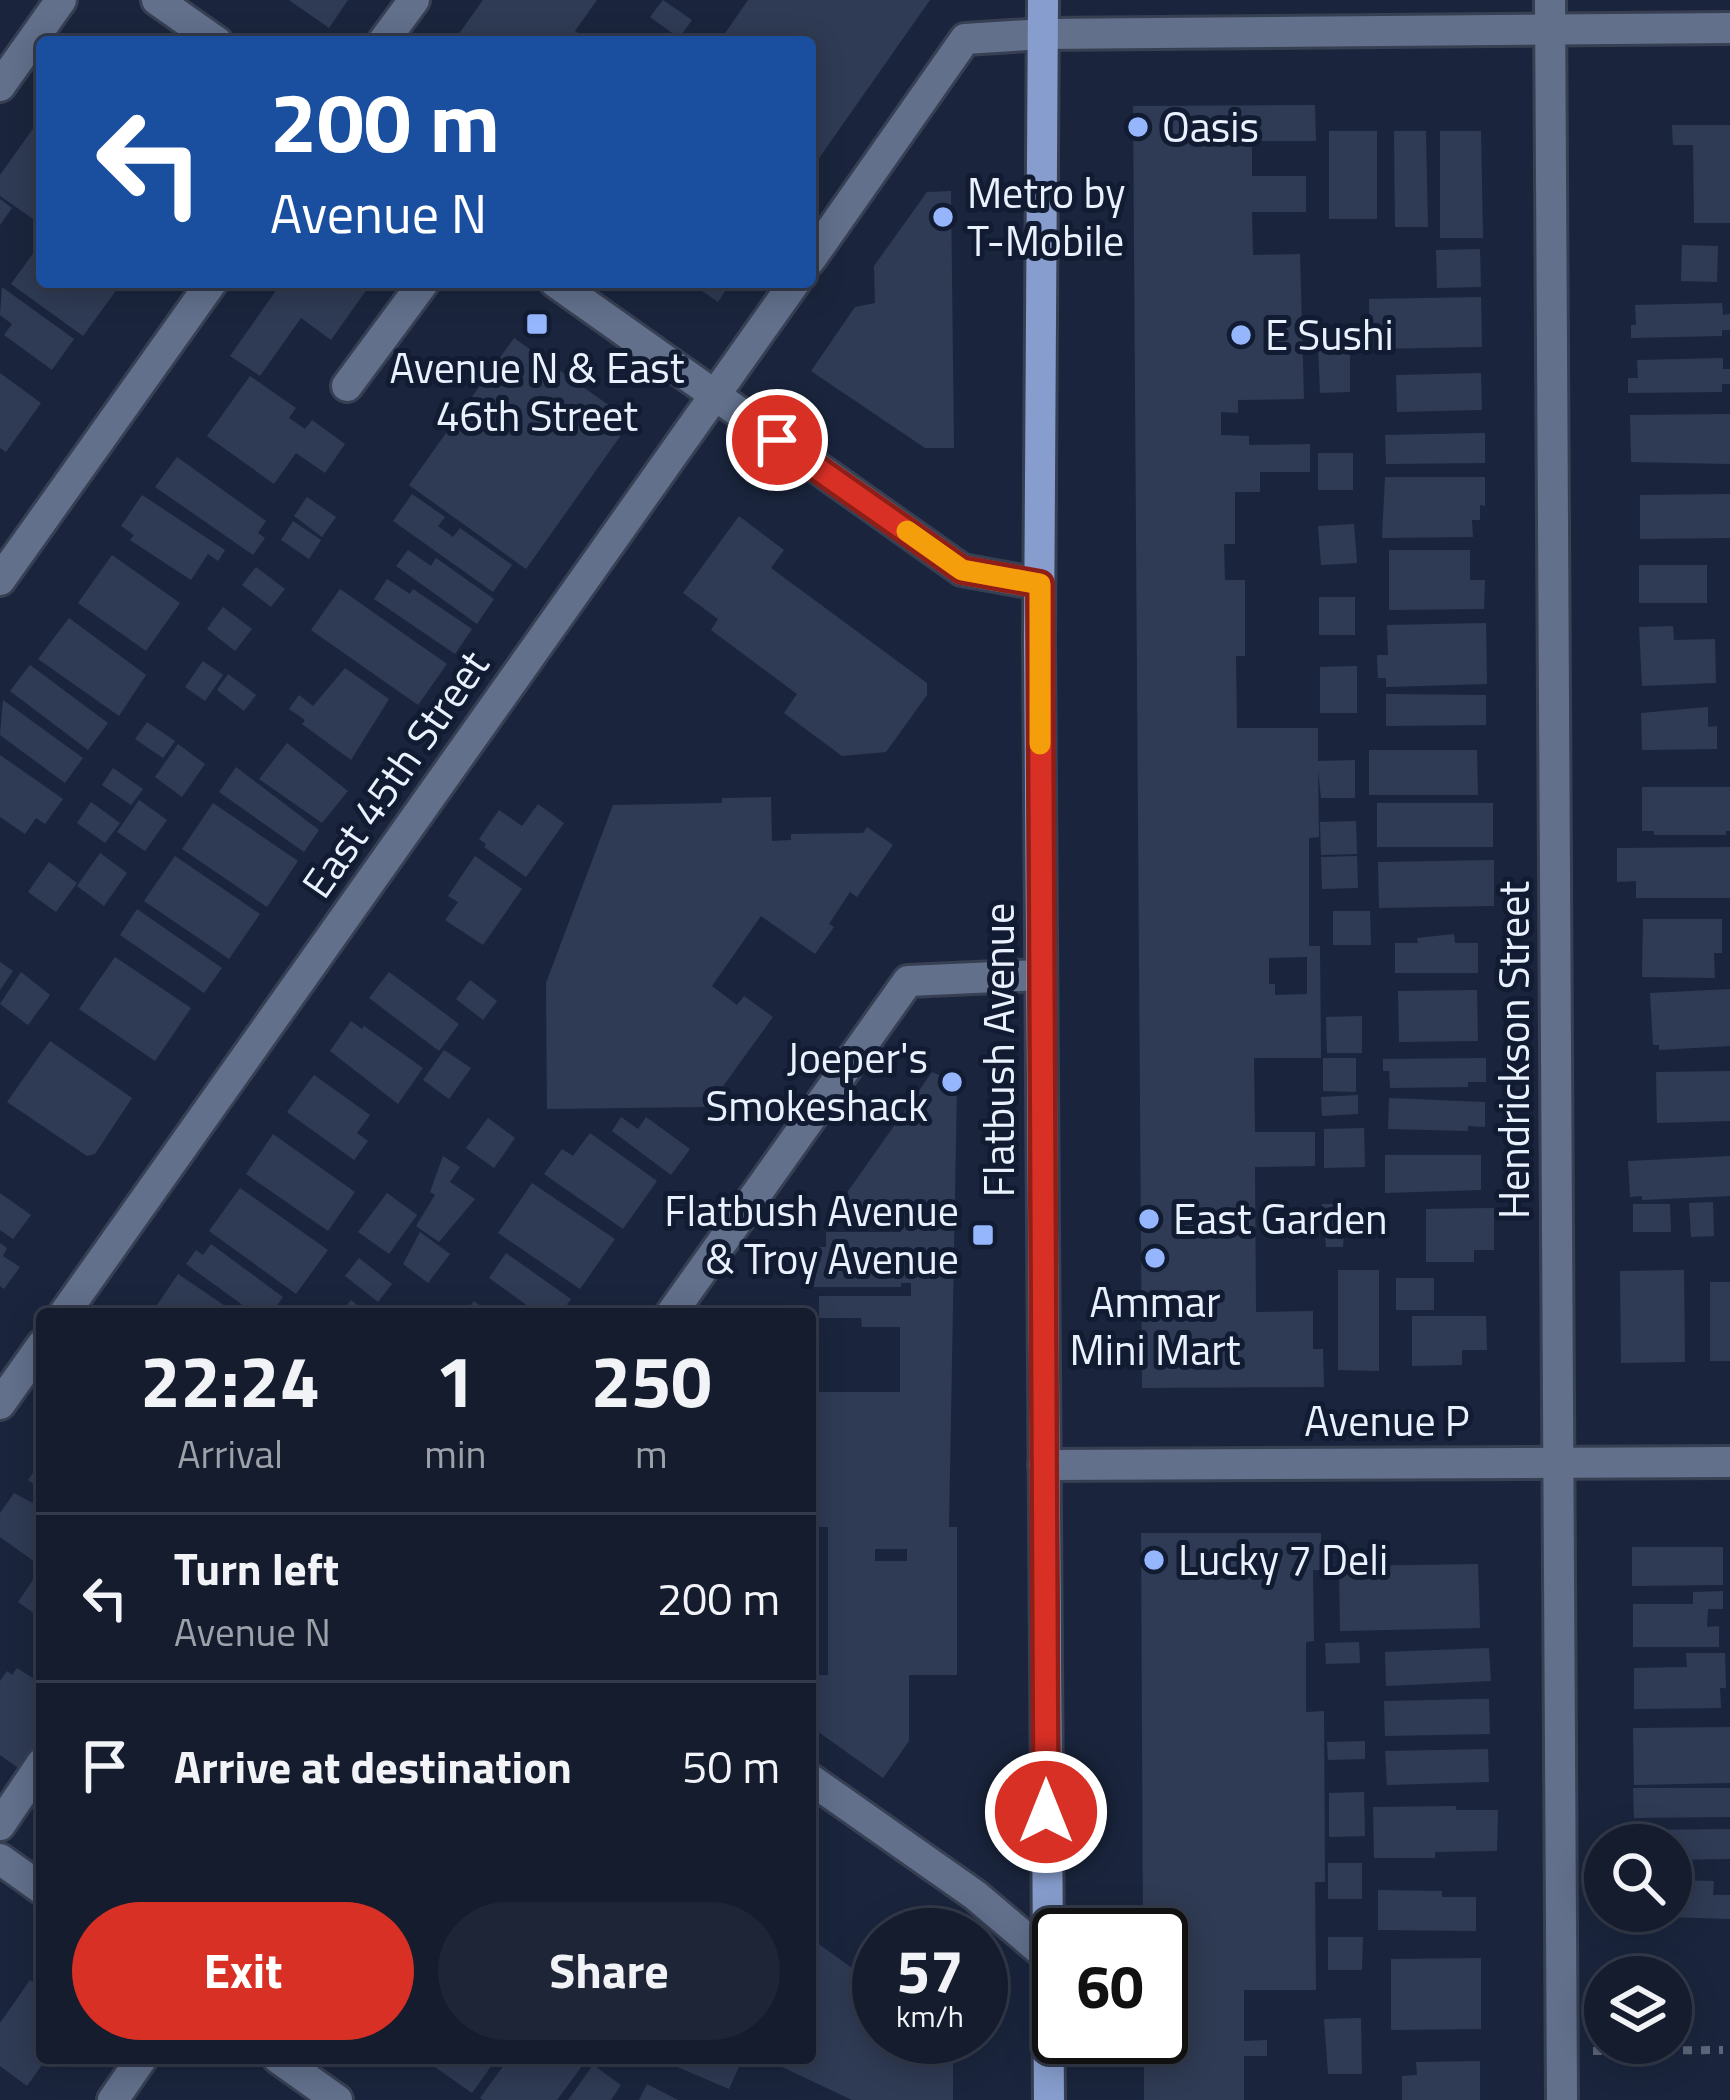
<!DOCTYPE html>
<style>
:root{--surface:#141c2e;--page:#1d2536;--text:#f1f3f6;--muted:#9da1aa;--line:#333a4a;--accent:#d93025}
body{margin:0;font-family:"Titillium Web",sans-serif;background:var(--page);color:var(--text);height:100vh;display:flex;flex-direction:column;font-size:45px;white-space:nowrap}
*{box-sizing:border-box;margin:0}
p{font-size:39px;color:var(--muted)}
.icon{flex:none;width:66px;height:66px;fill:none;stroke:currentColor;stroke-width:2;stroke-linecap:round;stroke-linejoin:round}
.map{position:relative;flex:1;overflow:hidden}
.drawer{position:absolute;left:36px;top:1308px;width:780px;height:756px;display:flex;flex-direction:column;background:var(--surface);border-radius:12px;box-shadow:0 6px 30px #0003,0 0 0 3px var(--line)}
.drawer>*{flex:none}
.hud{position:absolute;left:36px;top:36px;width:780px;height:252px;border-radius:12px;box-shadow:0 6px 30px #0003,0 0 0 3px var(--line);background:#1a4fa0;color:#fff;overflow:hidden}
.fabs{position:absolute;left:1584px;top:1824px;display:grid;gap:24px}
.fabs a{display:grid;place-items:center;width:108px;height:108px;border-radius:50%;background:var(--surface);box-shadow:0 6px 30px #0003,0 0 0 3px var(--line);font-size:60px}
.speed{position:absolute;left:852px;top:1908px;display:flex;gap:24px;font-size:60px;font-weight:700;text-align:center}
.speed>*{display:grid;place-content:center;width:156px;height:156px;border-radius:50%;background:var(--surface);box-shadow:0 6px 30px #0003,0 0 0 3px var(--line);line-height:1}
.speed small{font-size:30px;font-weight:400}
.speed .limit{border:6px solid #111;border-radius:18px;background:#fff;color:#111}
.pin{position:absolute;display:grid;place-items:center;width:102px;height:102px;color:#fff;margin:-51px;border:6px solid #fff;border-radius:50%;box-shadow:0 3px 12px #0007}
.me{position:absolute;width:132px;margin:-66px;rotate:0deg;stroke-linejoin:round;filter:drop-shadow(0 0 9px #0008)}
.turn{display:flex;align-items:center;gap:42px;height:252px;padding:0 36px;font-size:54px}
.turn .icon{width:156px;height:156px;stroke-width:2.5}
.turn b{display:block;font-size:84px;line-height:102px}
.eta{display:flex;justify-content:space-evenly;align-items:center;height:204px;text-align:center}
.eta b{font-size:72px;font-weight:700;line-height:84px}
.action{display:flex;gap:24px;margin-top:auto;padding:24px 36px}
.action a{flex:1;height:138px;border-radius:72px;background:var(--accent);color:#fff;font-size:48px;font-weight:700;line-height:138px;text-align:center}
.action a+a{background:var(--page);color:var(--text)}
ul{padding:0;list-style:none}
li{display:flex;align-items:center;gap:36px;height:168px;padding:0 36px;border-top:3px solid var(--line)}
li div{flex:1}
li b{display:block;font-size:45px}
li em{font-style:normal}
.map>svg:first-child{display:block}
.building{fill:#2f3b54;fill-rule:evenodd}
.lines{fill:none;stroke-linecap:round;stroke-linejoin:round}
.minor-casing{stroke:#373f53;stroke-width:36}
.major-casing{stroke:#373f53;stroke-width:36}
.path{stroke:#5c667a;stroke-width:8;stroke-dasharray:9 9;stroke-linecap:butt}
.minor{stroke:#62708c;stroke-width:30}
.major{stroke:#869dcd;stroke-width:30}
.route-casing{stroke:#8d1f18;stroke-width:30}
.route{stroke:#d93025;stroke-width:21}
.slow{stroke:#f59e0b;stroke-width:21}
.poi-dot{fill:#95b6fd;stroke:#111b32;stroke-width:4.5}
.labels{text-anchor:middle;stroke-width:10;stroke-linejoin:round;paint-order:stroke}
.poi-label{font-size:42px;fill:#eaf1fe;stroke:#111b32;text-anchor:start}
.street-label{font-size:42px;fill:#eaf1fe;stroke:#111b32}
</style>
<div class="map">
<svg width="1730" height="2100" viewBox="0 0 1730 2100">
<rect width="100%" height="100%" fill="#1a253d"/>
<!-- building -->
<g class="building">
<polygon points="289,0 348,0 329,28"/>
<polygon points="483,0 597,0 575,31 590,42 453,42"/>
<polygon points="663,0 692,20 679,38 650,17"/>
<polygon points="748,0 930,0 810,171 810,42 719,42"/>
<path d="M1315 105 1316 141H1252V176H1306V212H1252L1253 255 1300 254 1304 399 1238 400V413L1221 412V435L1249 436V445L1310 444V472H1260V492H1235V544H1224L1225 580H1245V656H1236L1237 728H1318V761L1355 760V798H1321L1318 770 1319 837 1309 838V946H1320L1321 1058H1254L1255 1132H1315V1166L1255 1167 1256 1312 1313 1311V1349H1323L1324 1387 1142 1388 1133 106ZM1307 957V994L1275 995V984H1269V958Z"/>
<polygon points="42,116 42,225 0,196 0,175"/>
<polygon points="1672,125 1730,125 1730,223 1694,223 1693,145 1673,145"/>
<rect x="1329" y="131" width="48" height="88"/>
<polygon points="1394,131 1426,131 1428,227 1395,227"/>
<polygon points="1440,131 1481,131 1483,238 1440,238"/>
<polygon points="951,191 954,448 925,448 811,371 855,307 875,303 874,266 927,192"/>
<polygon points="0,199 12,208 0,225"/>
<polygon points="42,241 42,282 102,282 115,292 83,336 11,284"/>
<polygon points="1682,245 1718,246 1717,282 1681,281"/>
<polygon points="1480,249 1481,287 1437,288 1436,250"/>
<polygon points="282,282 372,282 331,340 301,318 260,376 230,356"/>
<polygon points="689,282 731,282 718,302"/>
<polygon points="2,287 74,339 52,370 4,335 12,324 0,315"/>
<polygon points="1481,297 1482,347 1370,349 1369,299"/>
<polygon points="1722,303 1723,315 1730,314 1730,330 1722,330 1722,336 1631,338 1631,325 1636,325 1635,305"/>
<polygon points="514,338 631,421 526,569 409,485"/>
<polygon points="1350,342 1350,392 1320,393 1318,345"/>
<polygon points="1723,358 1723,369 1730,369 1730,384 1722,384 1722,392 1628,393 1628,378 1638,378 1637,360"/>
<polygon points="0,373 41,403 6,452 0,448"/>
<polygon points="1481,373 1482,410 1397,412 1396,375"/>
<polygon points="250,376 296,408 289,418 305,429 312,420 345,444 325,473 296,453 274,484 207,436"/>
<polygon points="1730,414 1730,464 1631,462 1630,415"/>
<polygon points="1485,433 1485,463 1386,464 1385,435"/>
<rect x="1318" y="453" width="35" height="37"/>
<polygon points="177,457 266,521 258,533 265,538 253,555 155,487"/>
<polygon points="1385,477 1485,477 1485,506 1480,505 1480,520 1472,520 1473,537 1382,538"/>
<polygon points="412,494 445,517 438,526 453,537 460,528 512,565 493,592 393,521"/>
<polygon points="1730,494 1730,538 1640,539 1640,495"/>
<polygon points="142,495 225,550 218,561 208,554 191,580 130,540 134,535 121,526"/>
<polygon points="307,497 336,517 322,537 294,516"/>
<polygon points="739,516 784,550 771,568 927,683 927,695 886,752 842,756 784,713 797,694 711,630 718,619 683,593"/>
<polygon points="293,521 321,540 309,559 281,540"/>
<polygon points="1354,524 1357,563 1321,565 1318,526"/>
<polygon points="408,550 431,566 436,558 494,599 477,624 396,566"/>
<polygon points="1389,550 1470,550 1470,580 1485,580 1484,609 1389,610"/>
<polygon points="112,555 180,603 146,651 78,603"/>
<rect x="1639" y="565" width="68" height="38"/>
<polygon points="256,567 285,589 271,607 242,585"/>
<polygon points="387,579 410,594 413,589 472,629 455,654 374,599"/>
<polygon points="340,589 447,664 418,705 311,630"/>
<rect x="1319" y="597" width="36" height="38"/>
<polygon points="223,607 252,629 235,651 207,629"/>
<polygon points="69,618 146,675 119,716 38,659"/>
<polygon points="1486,623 1487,684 1386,687 1386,678 1378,678 1377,655 1388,655 1387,625"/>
<polygon points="1673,626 1674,640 1715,639 1716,683 1642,686 1639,627"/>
<polygon points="203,661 223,675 205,701 185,687"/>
<polygon points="30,665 108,723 88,750 10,691"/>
<polygon points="1357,666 1357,713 1320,713 1320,667"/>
<polygon points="345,668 389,699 351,760 302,724 305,720 289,709 299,695 313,706"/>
<polygon points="228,674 256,695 244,711 217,690"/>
<polygon points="1386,694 1486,695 1486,725 1386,726"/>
<polygon points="3,700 83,758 65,783 0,735"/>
<polygon points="1708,707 1708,727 1717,726 1717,749 1642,750 1641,713"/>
<polygon points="147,722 175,741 163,758 135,739"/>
<polygon points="287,743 348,791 322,823 259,779"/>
<polygon points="178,744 205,764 182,797 155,777"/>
<polygon points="1369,750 1477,750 1478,795 1369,795"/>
<polygon points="0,755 63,799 45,824 36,818 25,834 0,817"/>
<polygon points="236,767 319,830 304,852 219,792"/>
<polygon points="113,768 143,789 131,805 102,785"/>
<polygon points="1642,787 1730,787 1730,831 1726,831 1726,835 1654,835 1654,831 1642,831"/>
<polygon points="771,797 772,841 791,840 791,834 863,833 867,827 893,845 857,897 850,892 829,924 834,927 815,954 761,916 712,986 737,1005 744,996 773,1017 708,1107 547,1109 546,983 613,805 722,803 722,798"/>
<polygon points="139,800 167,820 145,851 117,832"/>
<polygon points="91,802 120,823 105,843 77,823"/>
<polygon points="213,803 298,861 267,907 182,849"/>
<rect x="1377" y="803" width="116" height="44"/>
<polygon points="538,804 564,823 526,877 484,847 486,844 479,839 499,810 522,826"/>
<polygon points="1356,821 1357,854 1321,855 1320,822"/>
<polygon points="1730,847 1730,898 1636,898 1636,881 1617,882 1617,848"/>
<polygon points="100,853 127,873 104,906 77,886"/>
<polygon points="175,856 260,914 229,959 144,901"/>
<polygon points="475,856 522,889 483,945 445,920 458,902 448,896"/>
<polygon points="1357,856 1358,888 1322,889 1321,857"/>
<polygon points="1494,860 1494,906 1379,908 1378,862"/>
<polygon points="49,862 77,883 56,912 28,892"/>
<polygon points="137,909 222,968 204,993 120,935"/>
<polygon points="1333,911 1370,911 1371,945 1333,945"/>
<polygon points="1643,919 1722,919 1722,953 1714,953 1715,978 1642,977"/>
<polygon points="1454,934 1455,943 1478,943 1478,973 1395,973 1395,943 1418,943 1417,938"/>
<polygon points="115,957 191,1008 155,1061 79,1009"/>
<polygon points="0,962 13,971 0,990"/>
<polygon points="21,972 50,995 28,1025 0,1004"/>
<polygon points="389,972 459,1024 439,1051 369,998"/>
<polygon points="470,980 497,1001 483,1020 456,999"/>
<polygon points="1730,989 1730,1046 1659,1050 1659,1045 1653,1045 1650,993"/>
<polygon points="1477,990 1478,1041 1399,1042 1398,991"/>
<polygon points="1362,1016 1362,1053 1327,1053 1326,1017"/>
<polygon points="351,1021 362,1029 364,1026 423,1068 398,1104 330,1051"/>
<polygon points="50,1041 132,1098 95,1154 87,1156 7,1102"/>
<polygon points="444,1050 471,1068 449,1099 423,1080"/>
<polygon points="1323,1058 1356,1058 1356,1092 1323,1091"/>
<polygon points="1486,1058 1486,1082 1468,1082 1468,1087 1390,1088 1389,1071 1383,1071 1383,1059"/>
<polygon points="1730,1071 1730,1121 1657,1123 1656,1072"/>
<path d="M932 1072 957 1083 949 1527H957V1675H909V1741L883 1778 810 1726V1675H828V1527H810V1392H900V1327H862L861 1318H819V1296H911V1283H901V1287H814L815 1247H826V1232H901V1225L859 1224V1204H839ZM875 1549H907V1561H875Z"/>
<polygon points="314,1075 370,1115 357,1133 368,1141 354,1160 287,1112"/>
<polygon points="1358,1095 1358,1114 1322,1116 1321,1097"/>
<polygon points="1389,1098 1485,1102 1485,1127 1468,1126 1468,1131 1388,1129"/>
<polygon points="621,1117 638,1129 646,1117 690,1149 671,1175 612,1131"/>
<polygon points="488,1118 515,1138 494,1168 466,1148"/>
<polygon points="1364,1128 1365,1167 1324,1168 1324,1129"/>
<polygon points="590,1133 657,1181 623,1229 544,1174 562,1149 573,1156"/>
<polygon points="273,1134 355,1192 328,1231 246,1174"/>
<polygon points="1385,1155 1481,1155 1481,1190 1385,1193"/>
<polygon points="443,1156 460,1167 450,1182 475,1199 439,1242 416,1226 435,1195 430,1192"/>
<polygon points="1730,1156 1730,1196 1642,1200 1642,1196 1630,1197 1628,1161"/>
<polygon points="532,1183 615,1239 580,1289 498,1233"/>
<polygon points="240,1188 328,1250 296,1294 209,1231"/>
<polygon points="0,1193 31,1215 13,1239 0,1230"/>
<polygon points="387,1193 417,1215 389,1254 358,1232"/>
<polygon points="1713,1202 1714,1236 1691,1237 1689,1203"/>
<polygon points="1322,1204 1346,1204 1343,1247 1326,1247"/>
<polygon points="1633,1204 1670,1204 1671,1232 1633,1232"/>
<polygon points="1494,1208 1494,1250 1474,1250 1474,1262 1426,1262 1426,1209"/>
<polygon points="420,1232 450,1254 428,1283 403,1264"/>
<polygon points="0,1243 7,1248 3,1256 20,1267 4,1289 0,1286"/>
<polygon points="211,1244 283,1297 271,1314 255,1314 186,1264 196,1250 203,1255"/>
<polygon points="506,1253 571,1299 561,1314 539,1314 489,1278"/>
<polygon points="359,1258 392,1284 378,1302 345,1276"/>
<polygon points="1338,1270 1379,1270 1379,1371 1338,1370"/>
<polygon points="1684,1270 1685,1362 1621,1363 1620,1271"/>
<polygon points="178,1274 237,1314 151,1314"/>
<rect x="1396" y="1278" width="38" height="32"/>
<rect x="1710" y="1282" width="20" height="79"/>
<polygon points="351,1300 368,1314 340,1314"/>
<polygon points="474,1301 491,1314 464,1314"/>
<polygon points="1412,1316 1486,1316 1487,1350 1462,1350 1462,1365 1412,1366"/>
<polygon points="42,1460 42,1490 28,1480"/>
<polygon points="14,1493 42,1508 42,1567 0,1537 0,1513"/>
<polygon points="1141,1533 1321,1533 1321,1570 1313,1570 1314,1641 1306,1642 1306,1712 1324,1711 1325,1882 1315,1882 1316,1990 1244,1990 1244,2041 1267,2040 1267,2056 1244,2056 1244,2100 1144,2100 1144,2037 1161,2037 1161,1935 1143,1935"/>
<polygon points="1632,1547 1723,1547 1723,1585 1632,1586"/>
<polygon points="1478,1564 1480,1628 1340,1631 1339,1566"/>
<polygon points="37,1574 42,1577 42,1619 18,1602"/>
<polygon points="1723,1591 1723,1609 1708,1609 1707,1627 1719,1626 1719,1647 1633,1647 1633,1604 1693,1604 1693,1592"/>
<polygon points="1359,1642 1360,1663 1326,1664 1325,1643"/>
<polygon points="1489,1648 1491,1681 1386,1686 1385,1652"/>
<polygon points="1686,1653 1725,1653 1726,1688 1720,1688 1721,1708 1634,1709 1634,1668 1687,1667"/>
<polygon points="17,1668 42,1684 42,1738 21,1770 0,1755 0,1681 7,1671 12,1675"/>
<polygon points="1476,1699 1489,1699 1490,1734 1385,1736 1384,1701"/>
<polygon points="1730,1727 1730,1783 1634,1785 1633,1728"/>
<polygon points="1365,1741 1365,1759 1328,1760 1327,1742"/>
<polygon points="1488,1749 1489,1782 1387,1785 1385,1751"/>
<polygon points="1633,1788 1730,1788 1730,1817 1634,1818"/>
<polygon points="1364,1792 1365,1836 1329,1837 1329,1793"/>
<polygon points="1456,1806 1456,1810 1498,1810 1497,1851 1435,1852 1435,1858 1374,1858 1373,1807"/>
<polygon points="1730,1829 1730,1859 1671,1860 1671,1845 1633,1845 1633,1830"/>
<rect x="1328" y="1863" width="34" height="36"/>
<polygon points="1671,1880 1714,1881 1713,1895 1730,1895 1730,1919 1635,1916 1635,1911 1671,1911"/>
<polygon points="1378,1890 1442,1891 1442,1897 1476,1897 1476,1931 1378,1930"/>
<polygon points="1328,1937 1363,1937 1362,1970 1328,1970"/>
<polygon points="810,1938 879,1987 879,2037 953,2037 953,2100 852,2100 763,2058 810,2058"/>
<polygon points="1481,1958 1481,2029 1391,2030 1391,1959"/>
<polygon points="30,1980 42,1989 42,2058 47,2058 27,2086 0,2066 0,2023"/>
<polygon points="1361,2018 1362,2074 1328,2074 1324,2019"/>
<polygon points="422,2058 497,2058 472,2093"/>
<polygon points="509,2058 588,2058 557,2100 483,2100 480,2098"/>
<polygon points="678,2058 743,2058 729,2089 675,2066"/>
<polygon points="1480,2061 1480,2100 1402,2100 1402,2076 1417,2075 1416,2062"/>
<polygon points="593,2065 621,2085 611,2100 568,2100"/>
<polygon points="647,2084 678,2100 639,2100"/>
</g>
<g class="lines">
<defs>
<g id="minor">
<polyline points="157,0 217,42"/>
<polyline points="1550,0 1562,2100"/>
<polyline points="383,42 414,0"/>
<polyline points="0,86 61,0"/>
<polyline points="810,260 965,39 1043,34 1730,28"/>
<polyline points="555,282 962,570 1039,584"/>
<polyline points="347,386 424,282"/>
<polyline points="0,580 212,282"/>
<polyline points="64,1314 795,282"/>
<polyline points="671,1314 908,981 1041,975"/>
<polyline points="0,1404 42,1345"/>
<polyline points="1044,1465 1730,1462"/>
<polyline points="810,1779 975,1895 1047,1956"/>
<polyline points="0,1825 42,1763"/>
<polyline points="0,1859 42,1889"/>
<polyline points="278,2058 337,2100"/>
<polyline points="113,2100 142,2058"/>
</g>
<polyline id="major" points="1043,0 1039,641 1049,2100"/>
</defs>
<!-- minor casing -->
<use href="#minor" class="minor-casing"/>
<!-- major casing -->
<use href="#major" class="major-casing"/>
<!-- path -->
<polyline class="path" points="1593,2051 1723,2050"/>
<!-- minor -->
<use href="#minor" class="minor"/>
<!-- major -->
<use href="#major" class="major"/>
</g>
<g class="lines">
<defs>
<polyline id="route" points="777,440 962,570 1040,584 1046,1812"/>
</defs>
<!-- route casing -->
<use href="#route" class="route-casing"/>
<!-- route -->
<use href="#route" class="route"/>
<!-- slow -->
<polyline class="slow" points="907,531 962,570 1040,584 1040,744"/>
</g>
<!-- markers -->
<g class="poi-dot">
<circle cx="1138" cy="127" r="12"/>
<circle cx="943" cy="217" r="12"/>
<rect x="525" y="312" width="24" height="24" rx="6"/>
<circle cx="1241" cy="335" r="12"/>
<circle cx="952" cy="1082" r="12"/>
<circle cx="1149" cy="1219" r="12"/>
<rect x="971" y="1223" width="24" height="24" rx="6"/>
<circle cx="1155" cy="1258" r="12"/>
<circle cx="1154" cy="1560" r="12"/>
</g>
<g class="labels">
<!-- poi labels -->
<g class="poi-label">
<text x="1162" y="142">Oasis</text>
<text x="967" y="208">Metro by<tspan x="967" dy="48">T-Mobile</tspan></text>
<text x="1265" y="350">E Sushi</text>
<text x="537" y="383" text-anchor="middle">Avenue N &amp; East<tspan x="537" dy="48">46th Street</tspan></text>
<text x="928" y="1073" text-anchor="end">Joeper's<tspan x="928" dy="48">Smokeshack</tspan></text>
<text x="959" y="1226" text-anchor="end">Flatbush Avenue<tspan x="959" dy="48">&amp; Troy Avenue</tspan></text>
<text x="1173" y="1234">East Garden</text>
<text x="1155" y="1317" text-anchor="middle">Ammar<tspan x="1155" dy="48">Mini Mart</tspan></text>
<text x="1178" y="1575">Lucky 7 Deli</text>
</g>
<!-- street labels -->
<g class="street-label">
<text transform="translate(395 774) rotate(-55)" y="15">East 45th Street</text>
<text transform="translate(999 1050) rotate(-90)" y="15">Flatbush Avenue</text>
<text transform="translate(1514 1050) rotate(-90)" y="15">Hendrickson Street</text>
<text x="1387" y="1436">Avenue P</text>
</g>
</g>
</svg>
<div class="fabs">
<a><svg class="icon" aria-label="search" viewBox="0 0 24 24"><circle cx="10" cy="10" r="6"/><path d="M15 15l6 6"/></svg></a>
<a><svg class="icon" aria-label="layers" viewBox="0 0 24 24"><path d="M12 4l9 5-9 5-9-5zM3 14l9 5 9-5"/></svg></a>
</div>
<div class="speed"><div>57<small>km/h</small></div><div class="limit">60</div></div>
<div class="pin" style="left:777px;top:440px;background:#d93025"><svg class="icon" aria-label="arrive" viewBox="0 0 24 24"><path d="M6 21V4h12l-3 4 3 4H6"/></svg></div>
<svg class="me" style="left:1046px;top:1812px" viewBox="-20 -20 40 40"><circle r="17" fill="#d93025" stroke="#fff" stroke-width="3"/><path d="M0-11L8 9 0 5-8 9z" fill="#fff"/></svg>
<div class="hud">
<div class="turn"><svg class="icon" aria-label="left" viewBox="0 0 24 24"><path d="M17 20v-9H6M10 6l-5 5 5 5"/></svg><div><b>200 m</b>Avenue N</div></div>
</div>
<section class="drawer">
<div class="eta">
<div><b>22:24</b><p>Arrival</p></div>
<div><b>1</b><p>min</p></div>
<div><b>250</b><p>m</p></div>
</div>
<ul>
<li><svg class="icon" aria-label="left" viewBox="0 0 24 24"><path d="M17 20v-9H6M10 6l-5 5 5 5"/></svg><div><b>Turn left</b><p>Avenue N</p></div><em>200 m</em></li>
<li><svg class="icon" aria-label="arrive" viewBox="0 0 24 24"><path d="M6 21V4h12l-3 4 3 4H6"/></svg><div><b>Arrive at destination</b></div><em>50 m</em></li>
</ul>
<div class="action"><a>Exit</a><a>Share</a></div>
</section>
</div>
